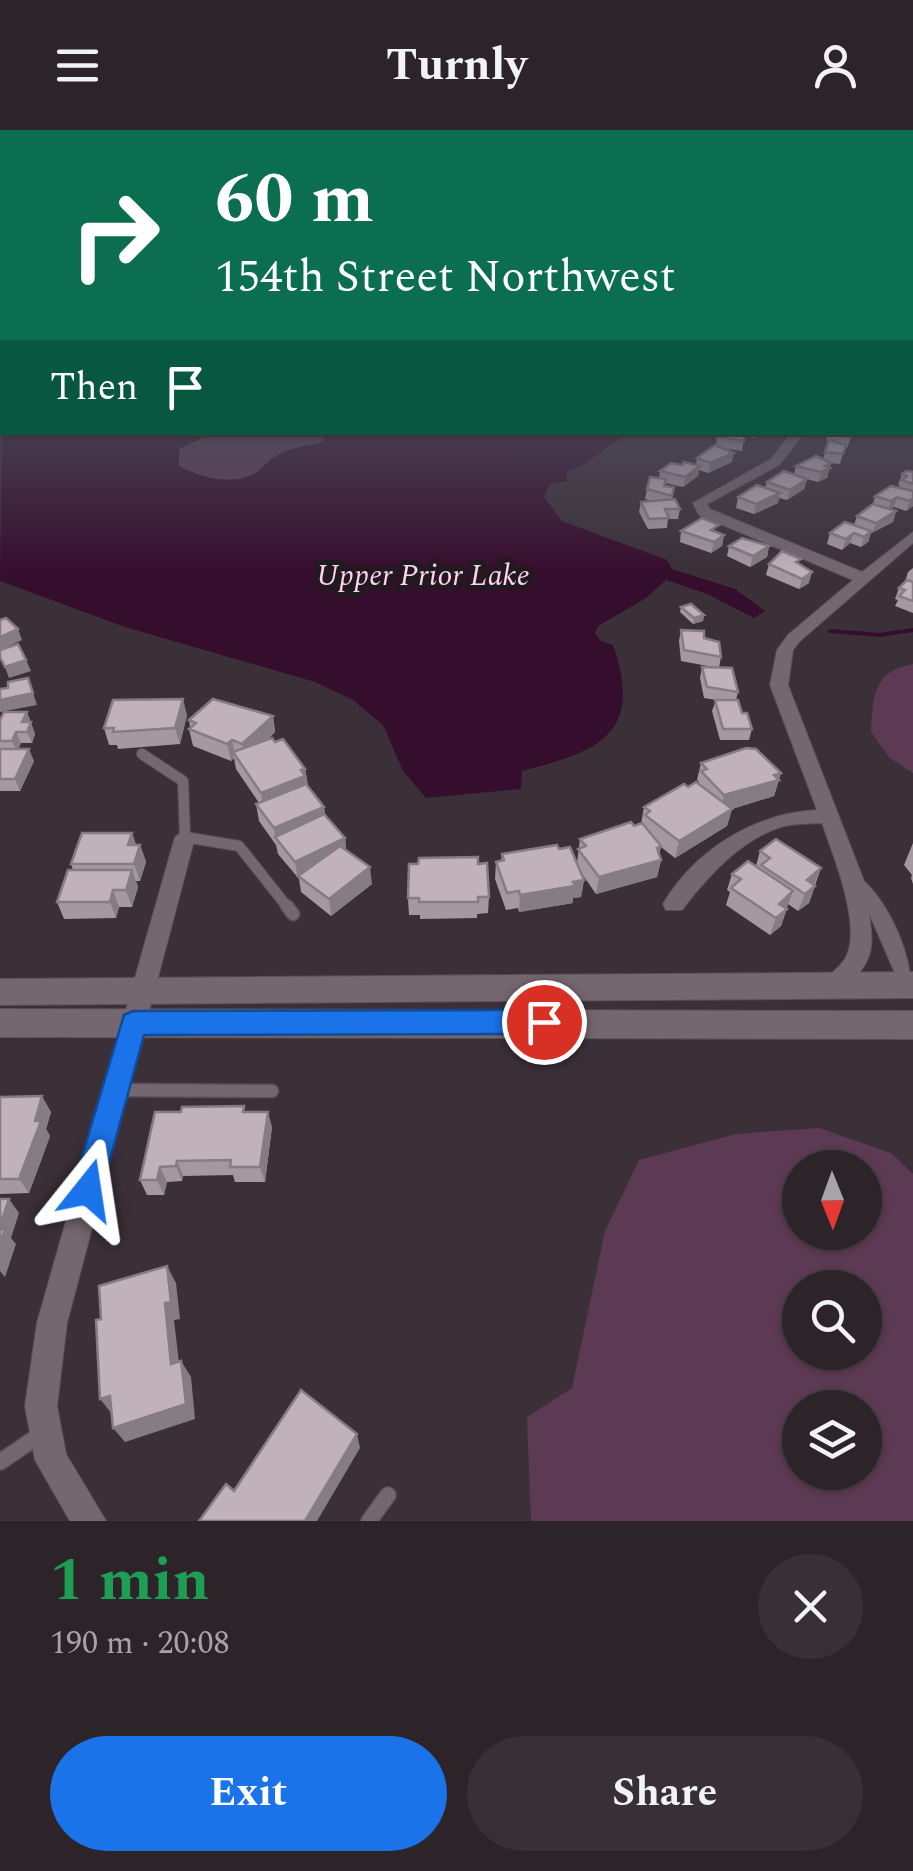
<!DOCTYPE html>
<meta charset="utf-8">
<style>
:root{--surface:#2d242a;--page:#393036;--text:#f1f3f6;--muted:#a7a4a8;--line:#484147;--accent:#1a73e8}
body{margin:0;font-family:Spectral,serif;background:var(--page);color:var(--text);height:100vh;display:flex;flex-direction:column;font-size:38px;white-space:nowrap}
*{box-sizing:border-box;margin:0}
p{font-size:32px;color:var(--muted)}
.icon{flex:none;width:55px;height:55px;fill:none;stroke:currentColor;stroke-width:2;stroke-linecap:round;stroke-linejoin:round}
.map{position:relative;height:1391px;overflow:hidden}
.details{display:flex;flex-direction:column;background:var(--surface);flex:1}
.details>*{flex:none}
.top-card{position:absolute;left:0px;top:0px;width:915px;height:305px;box-shadow:0 2px 8px #0004,0 0 0 2px var(--line);background:#0b6e4f;color:#fff;overflow:hidden}
.needle{width:65px;rotate:179deg}
.controls{position:absolute;left:782px;top:1020px;display:grid;gap:20px}
.controls a{display:grid;place-items:center;width:100px;height:100px;border-radius:50%;background:var(--surface);box-shadow:0 2px 8px #0004,0 0 0 2px var(--line);font-size:50px}
.pin{position:absolute;display:grid;place-items:center;width:85px;height:85px;color:#fff;margin:-42px;border:5px solid #fff;border-radius:50%;box-shadow:0 2px 10px #0007}
.me{position:absolute;width:110px;margin:-55px;rotate:15deg;stroke-linejoin:round;filter:drop-shadow(0 0 8px #0008)}
.turn{display:flex;align-items:center;gap:35px;height:210px;padding:0 50px;font-size:45px}
.turn .icon{width:130px;height:130px;stroke-width:2.5}
.turn b{display:block;font-size:70px;line-height:85px}
.then{display:flex;align-items:center;height:95px;padding:0 50px;background:#0003;gap:20px;font-size:38px}
.round{display:grid;place-items:center;flex:none;width:105px;height:105px;border-radius:52px;background:var(--page)}
.headline{display:flex;align-items:center;justify-content:space-between;height:170px;padding:0 50px}
h1{font-size:60px;font-weight:700;line-height:75px;color:#1e9e55}
.primary-button{display:flex;gap:20px;margin-top:auto;padding:20px 50px}
.primary-button a{flex:1;height:115px;border-radius:60px;background:var(--accent);color:#fff;font-size:40px;font-weight:700;line-height:115px;text-align:center}
.primary-button a+a{background:var(--page);color:var(--text)}
header{display:flex;justify-content:space-between;align-items:center;height:130px;padding:0 50px;background:var(--surface);font-size:45px;font-weight:700}
.map>svg:first-child{display:block}
.green{fill:#5d3a53;fill-rule:evenodd}
.water{fill:#360e2d}
.lines{fill:none;stroke-linecap:round;stroke-linejoin:round}
.stream{stroke:#360e2d;stroke-width:4}
.lane-far2-casing{stroke:#594f56;stroke-width:12}
.lane-far1-casing{stroke:#594f56;stroke-width:15}
.lane-casing{stroke:#594f56;stroke-width:18}
.street-casing{stroke:#594f56;stroke-width:2}
.secondary-casing{stroke:#594f56;stroke-width:2}
.lane-far2{stroke:#756770;stroke-width:10}
.lane-far1{stroke:#756770;stroke-width:12}
.lane{stroke:#756770;stroke-width:15}
.street{fill:#756770;fill-rule:evenodd}
.secondary{fill:#756770;fill-rule:evenodd}
.wall{fill:#a598a1}
.shaded-wall{fill:#867c83}
.building{fill:#c0b1bb;stroke:#867c83;stroke-width:2.5}
.route{fill:#1a73e8;stroke:#114b97;stroke-width:2.5}
.labels{text-anchor:middle;stroke-width:10;stroke-linejoin:round;paint-order:stroke}
.far-water-label{font-size:30px;font-style:italic;fill:#ffd1f0;stroke:#201a1e}
</style>
<header><svg class="icon" aria-label="menu" viewBox="0 0 24 24"><path d="M4 6h16M4 12h16M4 18h16"/></svg>Turnly<svg class="icon" aria-label="person" viewBox="0 0 24 24"><circle cx="12" cy="8" r="4"/><path d="M4 21q1-7 8-7t8 7"/></svg></header>
<div class="map">
<svg width="913" height="1391" viewBox="0 0 913 1391">
<rect width="100%" height="100%" fill="#3c3038"/>
<!-- green -->
<g class="green">
<path d="M263 302 323 303V312C307 315 291 318 276 326 268 330 264 337 257 342 233 357 201 348 179 336V319L202 308Z"/>
<path d="M913 534V643L890 628 871 602C873 568 873 540 913 534Z"/>
<path d="M819 998 891 1023 913 1044V1391H531L527 1287 572 1258 605 1101 639 1030 736 1004ZM800 1038H865V1102H800ZM800 1158H865V1222H800ZM800 1278H865V1342H800Z"/>
</g>
<!-- water -->
<path class="water" d="M2 285V302L263 303 202 308 179 319V336C201 348 234 357 257 342 264 337 268 330 276 326 290 318 307 316 323 312V303H634C604 313 595 334 567 341V351L550 354 544 367 562 391 667 430 672 439 735 459 765 481 754 488 707 464 666 450 646 468 598 496 595 503 601 511 613 515C644 605 599 621 522 641L521 659 426 668 403 641 383 595 353 570 315 552 125 497 0 451Z"/>
<g class="lines">
<!-- stream -->
<polyline class="stream" points="830,501 879,505 913,500"/>
<defs>
<polyline id="lane-far2" points="142,624 183,651 185,707 239,716 289,779"/>
<g id="lane-far1">
<polyline points="287,776 293,784"/>
<polyline points="118,960 272,961"/>
</g>
<g id="lane">
<polyline points="0,1332 41,1304"/>
<polyline points="369,1391 388,1365"/>
</g>
<g id="street">
<path d="M792 302H805L779 335 707 374 710 379 862 442 913 402V413L800 511 793 520 788 555 864 751C891 777 913 827 911 865L903 862 869 783C873 813 875 827 853 850 844 860 839 866 826 862L822 855C828 844 843 836 847 825 861 792 833 725 822 693 808 694 794 693 781 697 740 710 707 747 682 780H666L663 774C695 720 755 683 817 680L770 555 777 520 788 505 853 450 699 385 693 373 771 329Z"/>
<polygon points="185,700 195,707 67,1193 57,1276 66,1324 106,1391 70,1391 35,1330 25,1276 37,1193 175,707"/>
</g>
<g id="secondary">
<polygon points="913,842 913,868 0,875 0,849"/>
<polygon points="0,879 913,881 913,909 0,907"/>
</g>
</defs>
<!-- lane-far2 casing -->
<use href="#lane-far2" class="lane-far2-casing"/>
<!-- lane-far1 casing -->
<use href="#lane-far1" class="lane-far1-casing"/>
<!-- lane casing -->
<use href="#lane" class="lane-casing"/>
<!-- street casing -->
<use href="#street" class="street-casing"/>
<!-- secondary casing -->
<use href="#secondary" class="secondary-casing"/>
<!-- lane-far2 -->
<use href="#lane-far2" class="lane-far2"/>
<!-- lane-far1 -->
<use href="#lane-far1" class="lane-far1"/>
<!-- lane -->
<use href="#lane" class="lane"/>
<!-- street -->
<use href="#street" class="street"/>
<!-- secondary -->
<use href="#secondary" class="secondary"/>
</g>
<!-- wall -->
<g class="wall">
<polygon points="717,302 760,302 755,308 744,306 742,321 721,318 732,332 708,343 699,340 698,346 683,357 665,353 664,356 674,357 672,369 680,379 678,389 668,389 667,398 648,399 639,382 641,372 652,371 645,369 647,359 659,348 660,341 682,335 696,335 697,328 716,316"/>
<polygon points="828,302 853,302 847,318 845,317 840,334 831,333 827,348 818,352 807,349 804,359 787,370 779,368 778,373 754,384 736,378 738,367 765,358 767,352 794,344 796,336 823,329 829,311 826,310"/>
<polygon points="913,342 913,376 906,381 894,377 890,380 896,381 893,392 871,403 868,412 861,417 850,413 842,420 827,414 830,403 854,395 857,386 873,374 875,366 899,358 900,355 898,355 902,344"/>
<polygon points="681,401 717,402 724,405 722,416 711,423 680,412"/>
<polygon points="729,416 769,416 767,427 750,437 727,426"/>
<polygon points="769,434 799,434 809,453 799,459 766,445"/>
<polygon points="913,438 913,483 895,476 898,470 895,469 899,458 905,452 908,442"/>
<polygon points="681,477 704,485 703,491 693,494 680,482"/>
<polygon points="681,500 704,508 721,527 719,538 738,562 736,570 742,583 752,599 749,610 720,610 712,581 716,570 704,568 700,548 702,537 713,537 681,531 679,511"/>
<polygon points="27,582 35,604 32,613 21,613 18,619 34,631 20,661 0,661 0,590"/>
<polygon points="187,585 180,614 118,619 117,615 109,615 104,598"/>
<polygon points="273,586 275,602 268,609 275,612 305,639 308,656 324,677 325,686 345,708 346,720 372,754 331,786 301,762 299,749 278,724 276,715 259,691 256,674 259,673 236,639 234,628 231,631 193,616 189,599 190,597 189,590"/>
<polygon points="701,633 781,643 774,666 732,679 727,696 675,728 661,717 659,725 661,730 657,747 596,764 580,741 584,750 581,767 573,768 573,773 519,782 518,778 506,780 495,749 496,732 501,731 502,724 559,719 577,733 580,709 641,694 644,677 688,657 698,654 699,652 697,650"/>
<polygon points="132,703 136,715 140,715 146,732 140,751 136,751 138,757 132,777 119,777 116,788 64,789 57,772 73,740 71,734"/>
<polygon points="913,713 913,754 911,748 912,745 904,735"/>
<polygon points="760,721 821,738 809,773 798,781 788,774 781,796 770,805 726,775 730,762 727,760 732,744 756,736"/>
<polygon points="478,734 489,767 488,783 477,784 477,788 420,789 420,785 409,785 408,768"/>
<polygon points="0,967 51,982 46,999 50,1006 29,1063 0,1064"/>
<polygon points="246,982 272,997 265,1052 235,1052 233,1045 183,1046 182,1051 167,1052 164,1065 147,1065 140,1050"/>
</g>
<!-- shaded-wall -->
<g class="shaded-wall">
<polygon points="734,323 732,332 708,343 710,333"/>
<polygon points="831,333 827,348 818,352 825,336"/>
<polygon points="700,336 698,346 683,357 685,347"/>
<polygon points="807,349 804,359 787,370 790,360"/>
<polygon points="780,363 778,373 754,384 756,374"/>
<polygon points="897,367 894,377 888,381 891,371"/>
<polygon points="913,368 913,376 906,381 910,371"/>
<polygon points="896,381 893,392 872,403 876,393"/>
<polygon points="871,401 868,412 861,417 864,407"/>
<polygon points="854,403 850,413 842,420 846,409"/>
<polygon points="724,405 722,416 711,423 714,412"/>
<polygon points="769,416 767,427 750,437 753,426"/>
<polygon points="812,442 809,453 799,459 802,449"/>
<polygon points="704,485 703,491 693,494 694,488"/>
<polygon points="18,499 22,510 0,520 0,507"/>
<polygon points="26,530 31,541 9,548 5,537"/>
<polygon points="28,548 37,575 0,582 0,570"/>
<polygon points="183,569 187,585 180,614 175,598"/>
<polygon points="27,582 35,604 32,613 22,592"/>
<polygon points="273,586 275,602 245,630 242,614"/>
<polygon points="16,602 21,613 17,622 12,611"/>
<polygon points="232,610 235,625 233,622 234,628 231,631 227,614"/>
<polygon points="29,619 34,631 20,661 15,649"/>
<polygon points="305,639 308,656 264,680 261,663"/>
<polygon points="781,643 774,666 732,679 727,696 675,728 679,711 720,682 724,665"/>
<polygon points="324,677 326,694 275,708 274,698"/>
<polygon points="132,703 138,720 128,715"/>
<polygon points="345,708 347,725 298,746 298,749 295,732"/>
<polygon points="140,715 146,732 140,751 134,734"/>
<polygon points="661,716 658,731 661,730 657,747 596,764 599,747"/>
<polygon points="370,737 372,754 331,786 329,769"/>
<polygon points="821,738 814,755 807,750"/>
<polygon points="132,740 138,757 132,777 126,760"/>
<polygon points="584,750 581,767 573,768 573,773 519,782 520,765"/>
<polygon points="815,756 809,773 798,781 805,764"/>
<polygon points="113,760 119,777 116,788 110,772"/>
<polygon points="793,761 787,778 776,788 779,774"/>
<polygon points="787,779 781,796 770,805 776,788"/>
<polygon points="42,966 51,982 46,999 50,1006 29,1063 19,1049"/>
<polygon points="268,982 272,997 265,1052 260,1037"/>
<polygon points="177,1031 183,1046 182,1051 176,1036"/>
<polygon points="160,1037 167,1052 164,1065 157,1050"/>
<polygon points="9,1069 19,1083 11,1108 16,1114 5,1147 0,1141 0,1095"/>
<polygon points="167,1136 176,1153 180,1189 174,1190 181,1250 171,1234 165,1173"/>
<polygon points="181,1231 191,1247 195,1289 125,1312 113,1298"/>
<polygon points="110,1266 112,1284 100,1269"/>
<polygon points="357,1304 360,1318 317,1391 305,1391"/>
</g>
<!-- building -->
<g class="building">
<polygon points="718,302 744,304 744,311 718,307"/>
<polygon points="835,302 853,302 850,308"/>
<polygon points="829,310 846,315 843,324 825,322"/>
<polygon points="715,315 734,323 710,333 697,328"/>
<polygon points="816,326 831,333 825,336 830,338 821,342 796,336"/>
<polygon points="684,332 700,336 685,347 660,341 671,333 682,335"/>
<polygon points="784,341 807,349 790,360 767,352"/>
<polygon points="906,341 913,342 913,354 902,350 907,346 902,344"/>
<polygon points="650,347 666,349 664,356 674,357 672,366 647,359"/>
<polygon points="757,355 780,363 756,374 738,367"/>
<polygon points="891,356 913,361 913,368 910,371 897,367 891,371 875,366"/>
<polygon points="675,369 680,379 665,379 669,388 649,389 641,372"/>
<polygon points="873,374 896,381 876,393 857,386"/>
<polygon points="702,388 719,395 711,400 724,405 714,412 681,401"/>
<polygon points="845,392 871,401 864,407 854,403 846,409 830,403"/>
<polygon points="742,408 769,416 753,426 729,416"/>
<polygon points="782,421 801,429 796,432 812,442 802,449 769,434"/>
<polygon points="907,450 913,452 913,471 899,466 905,460 899,458"/>
<polygon points="691,474 704,485 694,488 681,477"/>
<polygon points="6,488 18,499 0,507 0,490"/>
<polygon points="681,500 704,501 704,508 719,512 721,527 684,520"/>
<polygon points="18,514 26,530 5,537 0,527 0,520"/>
<polygon points="702,537 732,538 738,562 707,557"/>
<polygon points="28,548 33,563 0,570 0,559 8,558 8,552"/>
<polygon points="183,569 175,598 113,602 114,598 104,598 113,570"/>
<polygon points="213,569 273,586 242,614 232,610 227,614 189,599 196,593 189,590"/>
<polygon points="715,570 738,570 742,583 747,583 752,599 723,599"/>
<polygon points="4,582 27,582 22,592 31,592 27,602 16,602 12,611 0,611 0,590"/>
<polygon points="272,608 275,612 283,609 305,639 301,640 305,646 261,663 233,622"/>
<polygon points="746,618 756,619 781,643 774,645 779,650 724,665 701,641 707,639 701,633"/>
<polygon points="0,619 29,619 15,649 0,649"/>
<polygon points="696,652 732,679 679,711 645,685 650,681 644,677 684,654 688,657"/>
<polygon points="306,654 324,677 274,698 256,674"/>
<polygon points="324,684 345,708 295,732 275,707"/>
<polygon points="631,692 634,696 642,693 661,716 657,718 661,730 599,747 578,719 586,716 580,709"/>
<polygon points="82,703 132,703 128,715 140,715 134,734 71,734"/>
<polygon points="776,709 821,738 807,750 815,756 805,764 761,735 770,728 760,721"/>
<polygon points="557,715 559,719 570,717 584,750 573,752 575,756 520,765 519,761 507,763 496,732 504,730 502,724"/>
<polygon points="340,716 370,737 329,769 298,746"/>
<polygon points="478,727 478,734 487,733 489,767 478,767 478,772 419,772 419,768 408,768 409,734 418,734 419,728"/>
<polygon points="748,731 793,761 779,774 787,779 776,788 731,758 741,749 732,744"/>
<polygon points="68,740 132,740 126,760 113,760 110,772 57,772"/>
<polygon points="42,966 35,991 41,991 19,1049 0,1049 0,967"/>
<polygon points="244,976 243,982 268,982 260,1037 230,1037 231,1030 177,1031 176,1036 160,1037 157,1050 140,1050 155,982 181,982 182,977"/>
<polygon points="0,1069 9,1069 0,1095"/>
<polygon points="5,1099 0,1113 0,1100"/>
<polygon points="167,1136 171,1172 165,1173 171,1234 181,1231 186,1274 113,1298 110,1266 100,1269 96,1190 101,1189 99,1156"/>
<polygon points="301,1260 357,1304 305,1391 199,1391 226,1354 234,1361"/>
</g>
<!-- sky -->
<linearGradient id="sky" x2="0" y2="1"><stop stop-color="#211a1f"/><stop offset="0.56" stop-color="#504e5e"/><stop offset="1" stop-color="#504e5e" stop-opacity="0"/></linearGradient>
<rect width="913" height="442" fill="url(#sky)"/>
<!-- route -->
<polygon class="route" points="544,880 554,884 558,892 554,900 544,904 144,905 99,1070 88,1074 77,1070 72,1060 124,885 133,881"/>
<g class="labels">
<!-- far-water labels -->
<g class="far-water-label">
<text x="423" y="455">Upper Prior Lake</text>
</g>
</g>
</svg>
<div class="controls">
<a><svg class="needle" viewBox="-14 -14 28 28"><path d="M0-13l5 13h-10z" fill="#e53935"/><path d="M0 13l5-13h-10z" fill="#a7a4a8"/></svg></a>
<a><svg class="icon" aria-label="search" viewBox="0 0 24 24"><circle cx="10" cy="10" r="6"/><path d="M15 15l6 6"/></svg></a>
<a><svg class="icon" aria-label="layers" viewBox="0 0 24 24"><path d="M12 4l9 5-9 5-9-5zM3 14l9 5 9-5"/></svg></a>
</div>
<div class="pin" style="left:544px;top:892px;background:#d93025"><svg class="icon" aria-label="arrive" viewBox="0 0 24 24"><path d="M6 21V4h12l-3 4 3 4H6"/></svg></div>
<svg class="me" style="left:88px;top:1060px" viewBox="-20 -20 40 40"><path d="M0-17L14 15 0 8-14 15z" fill="#1a73e8" stroke="#fff" stroke-width="4"/></svg>
<div class="top-card">
<div class="turn"><svg class="icon" aria-label="right" viewBox="0 0 24 24"><path d="M7 20v-9h11M14 6l5 5-5 5"/></svg><div><b>60 m</b>154th Street Northwest</div></div>
<div class="then">Then<svg class="icon" aria-label="arrive" viewBox="0 0 24 24"><path d="M6 21V4h12l-3 4 3 4H6"/></svg></div>
</div>
</div>
<section class="details">
<div class="headline"><div><h1>1 min</h1><p>190 m · 20:08</p></div><a class="round"><svg class="icon" aria-label="close" viewBox="0 0 24 24"><path d="M6 6l12 12M18 6L6 18"/></svg></a></div>
<div class="primary-button"><a>Exit</a><a>Share</a></div>
</section>
